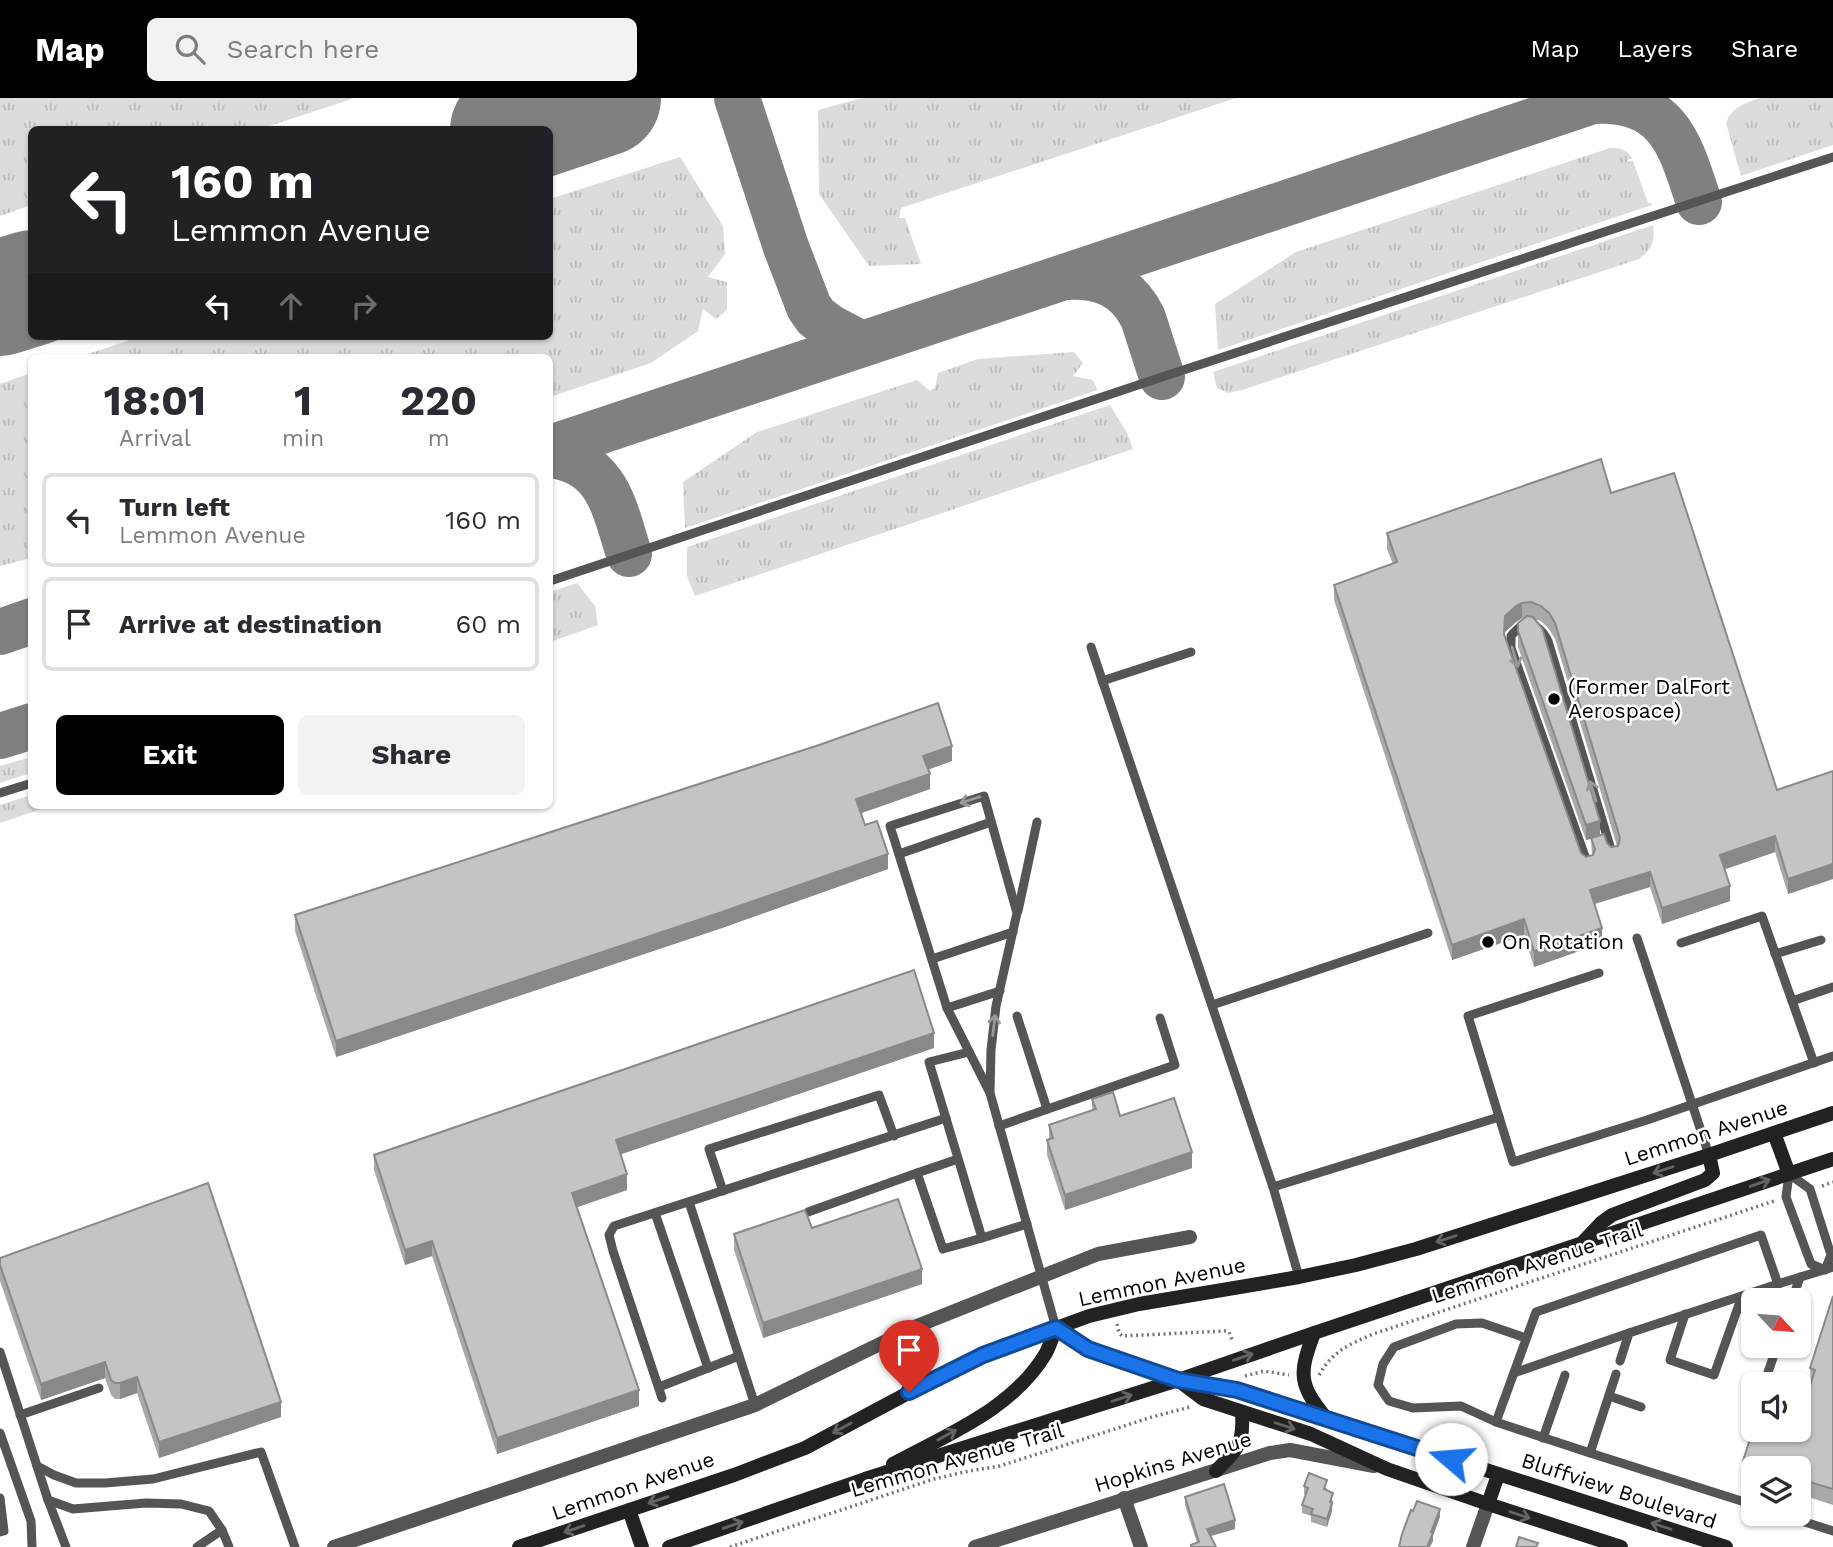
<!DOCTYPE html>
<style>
:root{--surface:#fff;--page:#f2f2f3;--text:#2b2b33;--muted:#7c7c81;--line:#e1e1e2;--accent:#000}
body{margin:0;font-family:"Work Sans",sans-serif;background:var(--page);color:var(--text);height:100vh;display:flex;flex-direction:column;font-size:26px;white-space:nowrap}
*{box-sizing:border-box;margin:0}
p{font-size:23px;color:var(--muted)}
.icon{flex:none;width:38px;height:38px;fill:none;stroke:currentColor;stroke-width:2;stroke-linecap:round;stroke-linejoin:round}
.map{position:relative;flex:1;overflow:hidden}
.side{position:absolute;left:28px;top:256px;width:525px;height:455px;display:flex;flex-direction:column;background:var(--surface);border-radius:10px;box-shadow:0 2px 5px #0004}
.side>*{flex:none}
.guide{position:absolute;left:28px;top:28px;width:525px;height:214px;border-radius:10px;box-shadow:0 2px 5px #0004;background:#202124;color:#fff;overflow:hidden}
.needle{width:46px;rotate:116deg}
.buttons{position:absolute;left:1741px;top:1190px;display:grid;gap:14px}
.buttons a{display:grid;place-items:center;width:70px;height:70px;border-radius:10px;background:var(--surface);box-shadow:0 2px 5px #0004;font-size:35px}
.pin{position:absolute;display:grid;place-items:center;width:60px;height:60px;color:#fff;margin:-72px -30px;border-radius:50% 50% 50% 0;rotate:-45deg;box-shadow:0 0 7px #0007}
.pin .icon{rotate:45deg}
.me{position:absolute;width:77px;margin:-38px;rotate:288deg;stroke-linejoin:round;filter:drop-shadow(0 0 5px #0008)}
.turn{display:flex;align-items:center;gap:24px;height:147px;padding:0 28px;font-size:32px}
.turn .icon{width:91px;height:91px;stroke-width:2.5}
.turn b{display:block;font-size:49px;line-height:60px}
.lanes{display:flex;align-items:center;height:66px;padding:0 28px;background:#0003;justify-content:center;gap:35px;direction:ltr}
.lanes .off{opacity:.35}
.eta{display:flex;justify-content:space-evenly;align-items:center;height:119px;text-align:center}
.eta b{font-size:42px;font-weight:700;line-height:49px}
.primary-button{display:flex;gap:14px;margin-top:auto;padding:14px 28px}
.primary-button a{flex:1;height:80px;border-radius:10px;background:var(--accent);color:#fff;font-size:28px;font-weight:700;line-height:80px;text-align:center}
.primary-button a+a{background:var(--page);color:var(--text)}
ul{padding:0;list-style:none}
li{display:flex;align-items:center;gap:21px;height:94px;margin:0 14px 10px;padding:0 14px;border:4px solid var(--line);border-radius:10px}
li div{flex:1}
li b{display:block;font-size:26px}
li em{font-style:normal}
header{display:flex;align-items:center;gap:42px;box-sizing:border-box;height:98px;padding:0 35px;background:var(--accent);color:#fff}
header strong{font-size:33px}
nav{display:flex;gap:38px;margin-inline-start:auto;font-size:24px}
.search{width:490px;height:63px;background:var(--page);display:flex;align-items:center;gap:18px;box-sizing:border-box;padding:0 24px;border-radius:10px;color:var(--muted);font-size:26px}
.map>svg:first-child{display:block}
.grass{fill:url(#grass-tufts)}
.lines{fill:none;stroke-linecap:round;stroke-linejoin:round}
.taxiway{stroke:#808080;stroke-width:46}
.runway{stroke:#808080;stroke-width:116}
.path{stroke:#777;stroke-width:3.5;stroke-dasharray:2 3.5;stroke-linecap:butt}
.lane{stroke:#555;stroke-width:9}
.street{stroke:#555;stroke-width:14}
.secondary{stroke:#222;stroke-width:14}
.wall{fill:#a9a9a9;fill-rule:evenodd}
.shaded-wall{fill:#898989}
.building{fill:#c4c4c4;stroke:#898989;stroke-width:2;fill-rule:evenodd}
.oneway{stroke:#999}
.oneway2{stroke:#646464}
.route-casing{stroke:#114b97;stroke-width:18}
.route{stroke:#1a73e8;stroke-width:12}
.poi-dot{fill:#000;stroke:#fff;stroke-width:2.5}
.labels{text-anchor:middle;stroke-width:5;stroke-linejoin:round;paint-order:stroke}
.poi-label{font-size:21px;fill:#000;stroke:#fff;text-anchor:start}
.street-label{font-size:21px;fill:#000;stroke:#fff}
</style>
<header>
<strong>Map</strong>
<div class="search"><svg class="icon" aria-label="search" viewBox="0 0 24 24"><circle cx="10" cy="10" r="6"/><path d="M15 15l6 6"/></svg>Search here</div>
<nav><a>Map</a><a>Layers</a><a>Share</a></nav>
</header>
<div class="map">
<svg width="1833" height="1449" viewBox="0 0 1833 1449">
<defs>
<pattern id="grass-tufts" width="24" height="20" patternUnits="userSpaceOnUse" patternTransform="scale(1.75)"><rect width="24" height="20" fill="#dcdcdc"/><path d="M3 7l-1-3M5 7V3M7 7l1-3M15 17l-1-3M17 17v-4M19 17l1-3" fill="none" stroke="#bbb"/></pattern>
</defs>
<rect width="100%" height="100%" fill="#fff"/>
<!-- grass -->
<g class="grass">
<polygon points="0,0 355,0 260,31 32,32 31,107 0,118"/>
<polygon points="862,0 1236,0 901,110 899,120 905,120 921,166 869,168 819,96 818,12"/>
<path d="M1760 0H1833V47L1741 78 1726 25C1732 9 1745 5 1760 0Z"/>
<path d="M1610 50C1620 50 1627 51 1632 60L1627 62V64L1633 63 1648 105H1651L1652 107 1218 252 1215 206 1296 154Z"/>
<polygon points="680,59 723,128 725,156 708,179 727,184 727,212 716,221 703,211 698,233 651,265 550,299 550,259 79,259 142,238 550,238 550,101"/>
<path d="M1653 127C1655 144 1652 151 1639 161L1242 292 1228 295 1217 290 1213 274Z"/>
<polygon points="1074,254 1083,265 1073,278 1093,282 1097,292 685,430 683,384 757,334 917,282 930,293 935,290 938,275 978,261"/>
<polygon points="31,275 31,460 0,468 0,286"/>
<polygon points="1110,307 1127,335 1133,351 695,498 687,478 687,449"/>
<polygon points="577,485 595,508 598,527 550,544 550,494"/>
<polygon points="31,659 31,675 0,685 0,668"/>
<polygon points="31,697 32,707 54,707 0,725 0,707"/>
</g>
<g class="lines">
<!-- taxiway -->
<g class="taxiway">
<polyline points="737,0 786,149 809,209 816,219 831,230 856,243"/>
<path d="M1594 3C1670 0 1680 48 1699 104"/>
<polyline points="496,32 593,0"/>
<path d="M1066 179C1100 177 1127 187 1143 220L1162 279"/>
<polyline points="550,350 1602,0"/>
<path d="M550 357C608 364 614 409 629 456"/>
<polyline points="0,534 32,523"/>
<polyline points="0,638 32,628"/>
</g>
<!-- runway -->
<g class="runway">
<polyline points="508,32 603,0"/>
<polyline points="0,200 32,190"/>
</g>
<!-- path -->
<g class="path">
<polyline points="1822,1088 1833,1084"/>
<polyline points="1117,1226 1119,1235 1122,1238 1225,1233 1229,1234 1232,1242"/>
<path d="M1319 1277C1333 1253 1348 1247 1373 1236L1774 1103"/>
<polyline points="1245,1278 1264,1273 1289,1277"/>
<polyline points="730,1449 934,1381 969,1373 1000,1368 1152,1319 1190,1309"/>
</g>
<!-- lane -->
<g class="lane">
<polyline points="550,483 1162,279 1833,59"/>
<polyline points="1091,549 1273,1089"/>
<polyline points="1102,583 1191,554"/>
<polyline points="0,695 32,685"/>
<polyline points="899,756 991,724"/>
<path d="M1588 767 1511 550C1511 549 1511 539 1511 538 1513 535 1518 531 1520 529 1533 521 1543 533 1548 543L1613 758"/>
<polyline points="1018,813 1037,724"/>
<polyline points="1637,840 1709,1057"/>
<polyline points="1681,845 1762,818 1814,965"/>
<polyline points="1775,856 1821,842"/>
<polyline points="932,861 1013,834"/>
<polyline points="1599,875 1468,918 1513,1064 1647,1022 1833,958"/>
<polyline points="1792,903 1833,889"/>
<polyline points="1212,907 1428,835"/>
<polyline points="947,910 1000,893"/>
<polyline points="1017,918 1047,1011"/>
<polyline points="969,954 929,964 982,1140 1027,1126"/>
<polyline points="990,995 991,952 996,908 1017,815 984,698 890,728 947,910 990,995 1056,1230"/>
<polyline points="999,1028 1175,967 1160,920"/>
<polyline points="958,1061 917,1075 943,1151 982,1140"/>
<polygon points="1789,1076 1810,1091 1831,1157 1825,1172 1811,1166 1786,1099"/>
<polyline points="723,1093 709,1051 879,997 894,1038"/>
<polyline points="689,1104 755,1307"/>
<polyline points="808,1114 917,1075"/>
<polyline points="655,1115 708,1270 659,1289"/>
<polyline points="1299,1179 1273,1089 1499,1019"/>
<polyline points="1792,1202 1800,1179"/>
<polyline points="1685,1216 1670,1262 1714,1277 1742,1198"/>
<polyline points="0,1254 48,1402 73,1411 146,1405 181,1406 209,1413 222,1432 229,1449"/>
<polyline points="1620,1263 1629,1235 1778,1186"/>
<polyline points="708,1270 739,1258"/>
<polyline points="1514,1275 1629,1235"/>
<polyline points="1616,1276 1590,1355 1496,1324 1536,1214 1761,1137 1778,1186 1833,1169"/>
<polyline points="1764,1286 1777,1248"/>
<polyline points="1609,1298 1641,1309"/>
<polyline points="662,1300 613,1153 609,1137 614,1128 946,1020"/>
<polyline points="20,1317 99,1290"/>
<polyline points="1496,1324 1461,1308 1413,1310 1389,1303 1378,1287 1383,1266 1394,1249 1456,1226 1482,1225 1526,1240"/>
<polyline points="0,1335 31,1423 32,1449"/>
<polyline points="1543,1340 1565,1277"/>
<polyline points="1590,1355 1754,1407"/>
<polyline points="37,1368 54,1377 76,1385 105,1385 153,1381 261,1354 295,1449"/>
<polyline points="0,1400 4,1433 0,1434"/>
<polyline points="48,1402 66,1449"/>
<polyline points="1780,1416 1833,1433"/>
<polyline points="197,1449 222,1432"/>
</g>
<!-- street -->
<g class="street">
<polyline points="1124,1400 1141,1449"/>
<polyline points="334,1449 755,1307 917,1228 1098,1156 1190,1139"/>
<polyline points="975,1449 1270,1355 1290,1352 1374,1368"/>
<polyline points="1473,1449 1488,1406"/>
</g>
<!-- secondary -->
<g class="secondary">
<polyline points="1774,1035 1789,1076"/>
<polyline points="1583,1144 1601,1125 1612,1117 1705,1082 1713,1075 1709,1057"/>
<polyline points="1056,1230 1088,1251 1178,1282 1237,1292 1726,1449"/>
<path d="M1314 1235C1299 1275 1298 1286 1326 1320"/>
<polyline points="1179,1283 1203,1301 1311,1336 1387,1371 1488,1406 1621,1449"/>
<path d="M893 1366C948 1336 1013 1311 1046 1255 1050 1247 1053 1238 1056 1230"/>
<path d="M1216 1373C1238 1350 1244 1347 1242 1314"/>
<polyline points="1488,1406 1498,1377"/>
<polyline points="629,1412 642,1449"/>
<polyline points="519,1449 734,1377 805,1350 927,1285 983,1257 1089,1218 1139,1206 1299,1179 1356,1167 1416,1151 1709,1057 1833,1015"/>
<polyline points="669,1449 865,1381 1178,1282 1314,1235 1833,1061"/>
</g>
</g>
<!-- wall -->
<g class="wall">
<path d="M1611 395 1777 692 1833 673V781L1788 796 1775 754 1725 771 1730 803 1662 826 1650 789 1595 806 1602 845 1534 869 1524 837 1452 862 1334 502V487L1393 466 1387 451V435ZM1522 520H1524L1518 525V549L1586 742 1591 741 1592 758 1586 759 1581 755 1505 539V534L1516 524ZM1534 521 1541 523 1549 531 1555 541 1617 748 1611 749 1600 737Z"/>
<polygon points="952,663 928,672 930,691 861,715 865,727 888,771 722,830 336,959 295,833 295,817"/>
<polygon points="934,950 621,1056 627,1092 577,1109 639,1308 497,1356 432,1158 405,1167 374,1072 374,1057"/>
<polygon points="1092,1001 1120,1018 1192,1070 1065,1112 1047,1057 1047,1042 1049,1041 1049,1027 1092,1012"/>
<polygon points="812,1130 922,1186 763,1240 734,1152 734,1136"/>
<polygon points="0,1160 281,1319 159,1360 137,1295 120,1301 115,1301 111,1297 105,1280 41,1302 0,1183"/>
<polygon points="1833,1198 1833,1407 1799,1396 1799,1370 1754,1370 1754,1382 1743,1378 1743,1363 1800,1319 1811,1286 1810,1270"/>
<polygon points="1304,1388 1327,1390 1327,1392 1333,1403 1332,1413 1327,1429 1311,1424 1311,1418 1302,1415 1302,1407 1306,1397 1304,1396"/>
<polygon points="1185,1399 1235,1431 1211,1438 1216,1449 1191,1449 1191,1447 1197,1445 1185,1407"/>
</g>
<!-- shaded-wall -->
<g class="shaded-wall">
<polygon points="1522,505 1522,520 1516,524 1505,534 1504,552 1505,518 1516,508"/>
<polygon points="952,648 952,663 923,673 923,658"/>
<polygon points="930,676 930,691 856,717 856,701"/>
<polygon points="1600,723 1600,738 1586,742 1586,727"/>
<polygon points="1775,738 1775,754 1720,773 1720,757"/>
<polygon points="888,756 888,771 722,830 336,959 336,943"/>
<polygon points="1833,766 1833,781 1788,796 1788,781"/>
<polygon points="1650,774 1650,789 1590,807 1590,792"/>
<polygon points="1730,788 1730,803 1662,826 1662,810"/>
<polygon points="1524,821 1524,837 1452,862 1452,847"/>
<polygon points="1602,830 1602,845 1534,869 1534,853"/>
<polygon points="934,935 934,950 616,1058 616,1042"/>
<polygon points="1192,1054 1192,1070 1065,1112 1065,1097"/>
<polygon points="627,1076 627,1092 572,1111 572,1095"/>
<polygon points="432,1143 432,1158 405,1167 405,1152"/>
<polygon points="922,1171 922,1186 763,1240 763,1225"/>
<polygon points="105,1264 105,1280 41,1302 41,1286"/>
<polygon points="137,1279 137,1295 120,1301 120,1285"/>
<polygon points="639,1292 639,1308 497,1356 497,1340"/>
<polygon points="281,1304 281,1319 159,1360 159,1344"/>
<polygon points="1332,1405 1332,1413 1327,1429 1327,1421"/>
<polygon points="1440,1411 1440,1419 1433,1438 1433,1443 1430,1449 1427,1449 1431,1434"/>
<polygon points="1235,1422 1235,1431 1207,1439 1207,1431"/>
</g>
<!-- building -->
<g class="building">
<path d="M1601 361 1611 395 1674 375 1777 692 1833 673V766L1788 781 1775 738 1720 757 1730 788 1662 810 1650 774 1590 792 1602 830 1534 853 1524 821 1452 847 1334 487 1397 464 1387 435ZM1531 504 1541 508 1549 515 1555 525 1620 740 1618 748 1611 749 1607 745 1604 736 1591 740 1595 751 1593 757 1586 759 1581 755 1504 536 1505 518 1516 508 1522 505Z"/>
<polygon points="1527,518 1533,519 1542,530 1600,723 1586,727 1518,533 1518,525"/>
<polygon points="938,605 952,648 923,658 930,676 856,701 865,727 877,723 888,756 722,814 336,943 295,817 819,647"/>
<polygon points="914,872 934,935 616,1042 627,1076 572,1095 639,1292 497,1340 432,1143 405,1152 374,1057"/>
<polygon points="1113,994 1120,1018 1174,1000 1192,1054 1065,1097 1047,1042 1053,1040 1049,1027 1096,1011 1092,1001"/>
<polygon points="208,1085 281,1304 159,1344 137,1279 120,1285 115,1285 111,1282 105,1264 41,1286 0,1167 0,1160"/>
<polygon points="898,1101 922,1171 763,1225 734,1136 805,1112 812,1130"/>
<polygon points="1833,1198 1833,1391 1799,1381 1799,1370 1767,1370 1743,1363 1754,1328 1754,1332 1799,1332 1799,1318 1800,1319 1815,1272 1810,1270"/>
<polygon points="1309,1375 1327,1382 1324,1391 1333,1395 1330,1404 1332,1405 1327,1421 1311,1416 1313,1411 1302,1407 1308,1390 1304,1388"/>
<polygon points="1224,1386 1235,1422 1207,1431 1216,1449 1191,1449 1191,1447 1199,1444 1185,1399"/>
<polygon points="1417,1403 1440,1411 1431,1434 1433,1435 1427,1449 1399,1449 1402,1436 1411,1412 1413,1413"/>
<polygon points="1519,1439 1538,1445 1536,1449 1516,1449"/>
</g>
<!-- one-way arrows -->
<defs><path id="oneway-shaft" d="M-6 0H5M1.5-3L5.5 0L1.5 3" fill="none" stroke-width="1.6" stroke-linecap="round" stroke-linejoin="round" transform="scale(1.75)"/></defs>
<g class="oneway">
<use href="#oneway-shaft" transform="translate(1515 559) rotate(73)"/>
<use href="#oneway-shaft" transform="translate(1593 693) rotate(-107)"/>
<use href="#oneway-shaft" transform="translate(970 702) rotate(162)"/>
<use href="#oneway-shaft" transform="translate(994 927) rotate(-83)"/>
</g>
<g class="oneway2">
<use href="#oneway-shaft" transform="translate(1663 1072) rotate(162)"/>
<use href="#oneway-shaft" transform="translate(1760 1085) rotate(-19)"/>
<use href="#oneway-shaft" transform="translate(1446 1141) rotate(162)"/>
<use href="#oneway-shaft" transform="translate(1243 1259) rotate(-19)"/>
<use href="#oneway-shaft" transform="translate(1122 1300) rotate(-18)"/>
<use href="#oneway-shaft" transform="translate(1285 1328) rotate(18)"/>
<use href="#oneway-shaft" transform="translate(842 1330) rotate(152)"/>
<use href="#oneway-shaft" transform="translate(947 1337) rotate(-29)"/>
<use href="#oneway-shaft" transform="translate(658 1402) rotate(161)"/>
<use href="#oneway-shaft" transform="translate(1520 1417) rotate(18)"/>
<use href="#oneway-shaft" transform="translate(733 1427) rotate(-19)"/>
<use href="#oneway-shaft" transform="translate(1661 1428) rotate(-162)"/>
<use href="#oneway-shaft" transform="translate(574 1431) rotate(161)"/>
</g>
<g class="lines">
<defs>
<polyline id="route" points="909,1294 983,1257 1056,1230 1088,1251 1178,1282 1237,1292 1451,1361"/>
</defs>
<!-- route casing -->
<use href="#route" class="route-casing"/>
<!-- route -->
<use href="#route" class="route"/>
</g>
<!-- markers -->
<g class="poi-dot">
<circle cx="1554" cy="601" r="7"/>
<circle cx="1488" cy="844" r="7"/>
</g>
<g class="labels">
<!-- poi labels -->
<g class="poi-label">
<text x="1568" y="596">(Former DalFort<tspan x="1568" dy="24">Aerospace)</tspan></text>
<text x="1502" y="851">On Rotation</text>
</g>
<!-- street labels -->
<g class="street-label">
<text transform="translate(1706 1035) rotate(-18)" y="7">Lemmon Avenue</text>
<text transform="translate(1537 1165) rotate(-18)" y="7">Lemmon Avenue Trail</text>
<text transform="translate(1162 1184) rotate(-12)" y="7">Lemmon Avenue</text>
<text transform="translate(957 1362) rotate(-16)" y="7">Lemmon Avenue Trail</text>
<text transform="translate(1173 1364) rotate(-17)" y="7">Hopkins Avenue</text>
<text transform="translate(633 1388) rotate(-19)" y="7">Lemmon Avenue</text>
<text transform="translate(1619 1393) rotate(18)" y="7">Bluffview Boulevard</text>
</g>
</g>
</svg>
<div class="buttons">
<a><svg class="needle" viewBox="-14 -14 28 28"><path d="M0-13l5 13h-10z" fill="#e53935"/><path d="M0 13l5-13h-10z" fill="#7c7c81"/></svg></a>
<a><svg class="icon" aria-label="sound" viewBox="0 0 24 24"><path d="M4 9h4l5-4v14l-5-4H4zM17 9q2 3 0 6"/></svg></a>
<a><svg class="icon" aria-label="layers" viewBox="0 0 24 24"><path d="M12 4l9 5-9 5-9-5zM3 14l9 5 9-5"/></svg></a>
</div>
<div class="pin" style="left:909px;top:1294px;background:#d93025"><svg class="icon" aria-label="arrive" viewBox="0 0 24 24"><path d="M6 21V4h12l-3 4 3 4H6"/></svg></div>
<svg class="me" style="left:1451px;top:1361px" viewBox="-20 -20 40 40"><circle r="19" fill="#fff"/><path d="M0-13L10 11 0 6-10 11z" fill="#1a73e8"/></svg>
<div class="guide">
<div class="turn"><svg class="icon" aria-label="left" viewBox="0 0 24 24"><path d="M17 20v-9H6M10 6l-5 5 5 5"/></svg><div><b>160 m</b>Lemmon Avenue</div></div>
<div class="lanes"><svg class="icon" aria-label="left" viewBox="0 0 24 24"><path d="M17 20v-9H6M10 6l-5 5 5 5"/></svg><svg class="icon off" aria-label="ahead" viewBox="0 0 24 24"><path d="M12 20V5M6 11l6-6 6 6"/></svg><svg class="icon off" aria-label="right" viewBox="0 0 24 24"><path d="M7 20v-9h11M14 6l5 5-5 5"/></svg></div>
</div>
<section class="side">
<div class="eta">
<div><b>18:01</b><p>Arrival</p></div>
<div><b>1</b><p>min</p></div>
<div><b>220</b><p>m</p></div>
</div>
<ul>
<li><svg class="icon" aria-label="left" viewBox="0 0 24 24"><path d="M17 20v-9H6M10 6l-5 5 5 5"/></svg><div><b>Turn left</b><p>Lemmon Avenue</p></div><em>160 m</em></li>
<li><svg class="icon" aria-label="arrive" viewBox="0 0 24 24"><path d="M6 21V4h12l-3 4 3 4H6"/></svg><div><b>Arrive at destination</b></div><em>60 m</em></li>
</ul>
<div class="primary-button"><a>Exit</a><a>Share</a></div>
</section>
</div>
